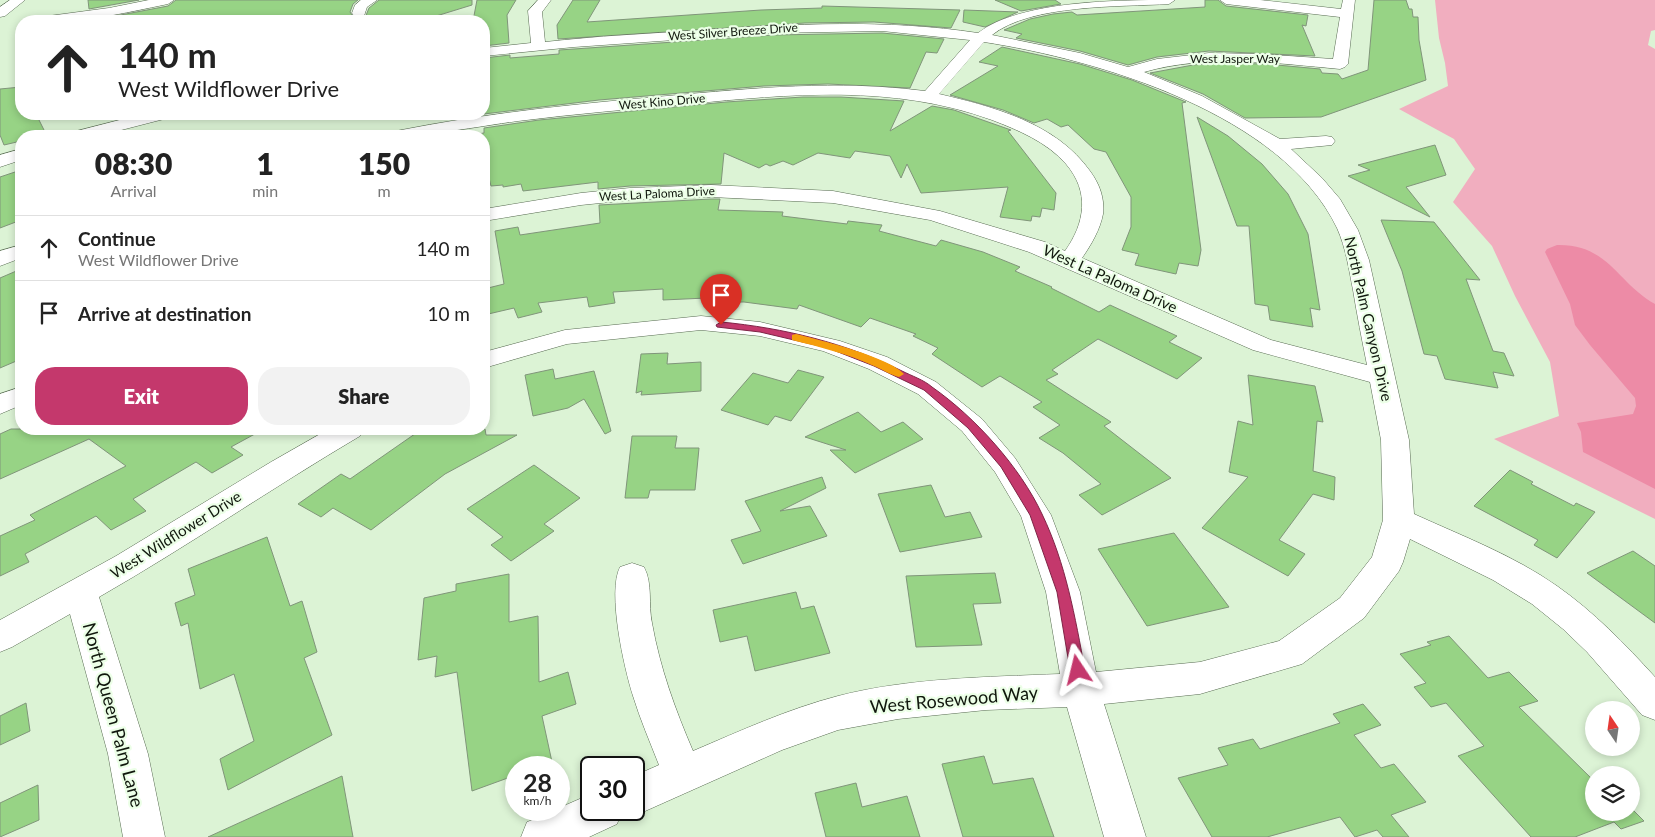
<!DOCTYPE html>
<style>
:root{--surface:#fff;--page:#f2f2f2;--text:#222;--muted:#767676;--line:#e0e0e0;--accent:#c4386c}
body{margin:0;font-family:Lato,sans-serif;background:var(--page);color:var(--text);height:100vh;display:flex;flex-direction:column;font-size:19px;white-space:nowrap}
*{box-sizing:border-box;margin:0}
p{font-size:16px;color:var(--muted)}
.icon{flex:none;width:28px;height:28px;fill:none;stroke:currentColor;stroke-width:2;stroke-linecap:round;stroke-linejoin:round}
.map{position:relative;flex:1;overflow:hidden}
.panel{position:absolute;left:15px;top:130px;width:475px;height:305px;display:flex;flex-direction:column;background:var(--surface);border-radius:20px;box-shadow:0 2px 8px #0003}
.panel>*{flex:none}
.banner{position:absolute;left:15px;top:15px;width:475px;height:105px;border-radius:20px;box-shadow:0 2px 8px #0003;background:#fff;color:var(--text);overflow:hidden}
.needle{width:32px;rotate:347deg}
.controls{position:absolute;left:1585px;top:701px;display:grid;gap:10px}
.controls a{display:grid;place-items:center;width:55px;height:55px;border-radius:50%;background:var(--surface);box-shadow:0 2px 8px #0003;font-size:25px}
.speed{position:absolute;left:505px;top:756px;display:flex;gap:10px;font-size:25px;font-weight:700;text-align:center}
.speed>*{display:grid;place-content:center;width:65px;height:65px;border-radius:50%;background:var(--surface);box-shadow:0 2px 8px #0003;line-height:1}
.speed small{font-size:12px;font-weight:400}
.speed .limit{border:2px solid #111;border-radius:8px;background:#fff;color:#111}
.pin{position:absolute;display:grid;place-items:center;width:42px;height:42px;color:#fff;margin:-51px -21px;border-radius:50% 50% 50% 0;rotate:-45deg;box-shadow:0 0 5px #0007}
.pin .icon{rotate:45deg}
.me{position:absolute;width:55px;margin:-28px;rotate:350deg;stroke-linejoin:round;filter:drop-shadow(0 0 4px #0008)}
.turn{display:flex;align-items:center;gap:18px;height:105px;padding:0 20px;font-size:22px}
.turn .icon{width:65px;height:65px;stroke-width:2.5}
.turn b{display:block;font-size:35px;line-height:42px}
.eta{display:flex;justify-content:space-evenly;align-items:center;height:85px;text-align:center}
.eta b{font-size:30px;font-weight:800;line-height:35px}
.primary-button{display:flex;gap:10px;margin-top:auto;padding:10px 20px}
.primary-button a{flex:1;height:58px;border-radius:20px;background:var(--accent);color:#fff;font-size:20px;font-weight:800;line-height:58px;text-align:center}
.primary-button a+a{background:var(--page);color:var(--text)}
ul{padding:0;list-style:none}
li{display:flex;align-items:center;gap:15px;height:65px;padding:0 20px;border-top:1px solid var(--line)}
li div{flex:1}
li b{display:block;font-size:19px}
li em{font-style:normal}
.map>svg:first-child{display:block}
.green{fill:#f1aebf}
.water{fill:#ed8ba6}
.building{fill:#97d385;stroke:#80957a}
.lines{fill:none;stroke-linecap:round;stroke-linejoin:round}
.street-casing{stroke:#586b52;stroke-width:1}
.street{fill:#fff;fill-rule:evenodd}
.route{fill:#c4386c;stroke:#7f2446}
.slow{fill:#f59e0b}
.labels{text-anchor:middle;stroke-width:4.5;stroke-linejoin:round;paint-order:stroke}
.far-street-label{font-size:12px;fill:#10170d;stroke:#ecffe7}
.street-label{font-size:15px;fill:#10170d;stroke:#ecffe7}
.near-street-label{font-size:18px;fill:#10170d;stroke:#ecffe7}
</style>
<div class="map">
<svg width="1655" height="837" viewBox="0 0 1655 837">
<rect width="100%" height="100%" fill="#dcf3d5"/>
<!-- green -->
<polygon class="green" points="1435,0 1655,0 1655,30 1651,31 1648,45 1655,49 1655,519 1494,439 1559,416 1550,362 1515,296 1492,246 1453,202 1475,169 1454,139 1399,109 1448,86 1445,63 1439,38"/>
<!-- water -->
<path class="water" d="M1557 245C1609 244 1617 283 1655 304V489L1583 452 1581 432 1577 423 1633 414 1636 406 1635 398 1590 345 1575 325 1570 304 1545 252 1547 249Z"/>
<!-- building -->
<g class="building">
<polygon points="88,0 139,0 89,9"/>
<polygon points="176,0 358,0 353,4 350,12 354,18 365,18 369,8 379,0 472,0 472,5 420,21 89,21 168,6"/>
<polygon points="477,0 516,0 507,15 509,43 484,46 484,21 473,21"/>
<polygon points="573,0 600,0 587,22 761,10 822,8 822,6 960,10 951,28 874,22 805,23 558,39 557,25"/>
<polygon points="995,0 1055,0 1061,4 1021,11"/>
<polygon points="1205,0 1218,0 1226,6 1308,15 1306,26 1302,25 1315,56 1209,51 1157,57 1128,65 1080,51 1016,38 1022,34 1004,30 1030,19 1053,14 1072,12 1077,15 1205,7"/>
<polygon points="1374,0 1406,0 1409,9 1412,9 1413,17 1418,17 1419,40 1426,80 1321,117 1245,118 1203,94 1150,73 1193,65 1217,63 1266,64 1320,69 1322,73 1338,74 1342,79 1368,70"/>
<polygon points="964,10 1018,12 985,27 963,22"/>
<polygon points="882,33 944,39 937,53 926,52 910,88 828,84 764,86 599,100 484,114 484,58 510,55 510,58 559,54 559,50 574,49 774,35"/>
<polygon points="1002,47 1080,64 1132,80 1186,102 1182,103 1201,250 1198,266 1179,263 1176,274 1135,265 1139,254 1122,250 1131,227 1131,197 1106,152 1094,149 1068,125 1061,127 1047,119 1034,123 1003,110 950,95 998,66 979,62"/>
<polygon points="21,87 21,114 36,114 47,136 21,136 21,141 4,145 0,135 0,89"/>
<polygon points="803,97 841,97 904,101 890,131 932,106 954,110 1011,130 1008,131 1056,193 1054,210 1042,208 1040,217 1032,216 1031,221 1000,217 1008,187 921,193 907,164 901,178 890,156 855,151 850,158 818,153 793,165 783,161 770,166 766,164 759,168 724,153 721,184 630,186 598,189 598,182 523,191 521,184 503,187 503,185 491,186 484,158 484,136 478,136 478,134 484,133 484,128 539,120 726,102"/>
<polygon points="1197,117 1228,136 1262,164 1288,194 1308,234 1320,310 1310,308 1313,327 1270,320 1268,306 1255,304 1249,226 1237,226"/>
<polygon points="1435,145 1446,175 1406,187 1430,217 1348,176 1370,170 1358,165"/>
<polygon points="21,170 21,220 0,228 0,177"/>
<polygon points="711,199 720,199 718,210 783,212 782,216 847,224 848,221 882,225 879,231 936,246 941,240 983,252 1020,267 1015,271 1052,287 1051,288 1099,312 1110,305 1177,336 1169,342 1202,358 1177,379 1098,339 1052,370 1058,374 1046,380 1111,422 1104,426 1171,478 1102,515 1079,495 1101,484 1063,453 1039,438 1060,425 1033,407 1042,402 1000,376 982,387 932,354 938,348 913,336 916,334 870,318 861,327 799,305 797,309 744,302 727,302 728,297 663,300 663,289 613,292 615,303 589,307 587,297 538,303 542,312 518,318 514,308 484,315 484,289 504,284 495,231 518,227 520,235 600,223 599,205"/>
<polygon points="1381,220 1434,222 1480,280 1466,279 1493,351 1504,353 1514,376 1493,372 1498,388 1445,379 1437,356 1424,354 1402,271"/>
<polygon points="21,269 21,359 0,368 0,278"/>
<polygon points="668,353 667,364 701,362 701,391 641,395 642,391 636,393 641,354"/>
<polygon points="553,369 555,379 594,371 611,431 605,434 584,399 568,408 533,416 525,375"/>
<polygon points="798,370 824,377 791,421 775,416 768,425 721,410 753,373 788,383"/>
<polygon points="1248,375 1315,386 1323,422 1317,421 1313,471 1335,477 1334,500 1313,494 1279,540 1305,554 1288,576 1202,528 1248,477 1229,472 1238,421 1253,425"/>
<polygon points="858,412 881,432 903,422 923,439 855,473 830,450 846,450 805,437"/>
<polygon points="11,429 264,429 231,447 243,455 212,473 196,462 133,499 146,511 111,530 96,516 25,554 29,562 0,576 0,536 35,520 30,515 126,466 89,439 0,479 0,434"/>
<polygon points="422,429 485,429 486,435 517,435 445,474 371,530 333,508 321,517 298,504 341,474 350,479"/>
<polygon points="632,436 677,436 675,448 699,448 695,490 650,490 648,498 625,498"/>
<polygon points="534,465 580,498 544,524 554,531 511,561 491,545 503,537 467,509"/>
<polygon points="1510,470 1533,482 1531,484 1574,506 1576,503 1595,512 1557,558 1534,545 1538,540 1474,506"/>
<polygon points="822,477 826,488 780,511 810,506 827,536 743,564 731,540 761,531 745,501"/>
<polygon points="931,485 945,517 970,512 982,537 900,552 878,494"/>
<polygon points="1174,533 1229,607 1147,626 1098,549"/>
<polygon points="267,537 290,606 302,601 317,652 304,658 332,735 228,790 220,759 254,741 234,674 200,689 188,623 181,626 175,603 195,595 188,569"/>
<polygon points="1633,551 1655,566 1655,623 1587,573"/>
<polygon points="995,573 1001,603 973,604 982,645 916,647 906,576"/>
<polygon points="509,574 509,622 538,616 539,682 568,672 576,704 542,716 552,762 537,768 516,768 516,775 472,791 457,672 435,677 437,656 418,660 424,598 456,591 456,584"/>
<polygon points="796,592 801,609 814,606 830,653 755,671 747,636 720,642 713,610"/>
<polygon points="1449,636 1488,678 1509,672 1538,701 1519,707 1594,781 1594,812 1631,812 1631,808 1644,821 1621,829 1614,822 1575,837 1531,837 1458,756 1484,746 1446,703 1431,707 1414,687 1426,683 1400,654 1431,645 1427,642"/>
<polygon points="26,703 30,731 0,745 0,716"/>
<polygon points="1363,704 1381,725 1354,735 1381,768 1394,764 1426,802 1391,815 1409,837 1383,837 1377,830 1355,837 1340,817 1267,837 1212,837 1178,778 1228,765 1218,748 1253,739 1260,749 1340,723 1333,714"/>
<polygon points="984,756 993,784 1033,778 1054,837 963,837 942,764"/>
<polygon points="342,776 353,837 208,837"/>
<polygon points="856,783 862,807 907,796 920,837 826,837 815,793"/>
<polygon points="38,785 39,820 0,837 0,803"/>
</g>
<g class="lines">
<defs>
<g id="street">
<polygon points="10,0 25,0 5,16 0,17 0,7"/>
<path d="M149 0H174L168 4C124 13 79 24 34 21L41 17 109 8Z"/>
<polygon points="361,0 377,0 367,7 364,16 354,16 352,13 355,5"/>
<path d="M538 0H551L542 12 545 42C597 36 649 34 701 30 793 24 886 19 978 33 1021 0 1120 0 1175 0L1169 4C1120 7 1031 4 992 35L1080 53 1128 67 1157 59 1209 53 1261 54 1333 59 1340 17 1226 4 1220 0H1260L1341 9 1343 0H1355L1348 64 1345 67 1340 69C1275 63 1208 54 1144 72L1202 96 1280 139 1326 136 1332 137 1335 141 1332 145 1291 149 1322 178 1340 199 1358 230 1369 260 1409 440 1414 514C1462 536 1513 555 1557 586 1594 612 1625 644 1655 677V720L1642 715 1587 652 1563 629 1532 604 1493 580 1410 539 1403 562 1399 571 1364 618 1302 664 1200 694 1104 704 1146 837H1104L1067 707 986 710 898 719 838 730 782 750 634 816 622 811 617 824 589 837H521L527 822 559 810V808L591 794V810H634V776L659 765C650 742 640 719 633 696 624 668 607 592 620 567L632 563 644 567C653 584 648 604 652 623 660 668 675 709 693 751 740 731 788 709 838 696 908 678 987 677 1060 674L1046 592 1021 516 995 472 962 431 918 394 869 369 823 351 760 336 701 330 567 344 484 368V352L565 330 701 316 760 322 840 341 887 357 936 382 982 419 1015 458 1051 515 1080 592 1096 672 1200 662 1279 641 1340 598 1372 557 1383 520 1381 440 1370 382 1253 350 1029 252 930 220 833 203 711 197 630 200 581 205 484 221V209L581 193 630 188 711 185 833 191 940 211 1045 242 1065 251C1085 223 1090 192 1066 164 1047 142 1018 130 992 120 893 84 790 94 688 104 631 109 574 114 518 121 474 127 431 136 387 136L390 132 396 131C486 113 576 104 667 96 754 88 837 80 925 91L970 40 882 31 774 33 574 47 484 56V48L531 43 528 11ZM984 42C1100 60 1282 114 1337 228 1346 248 1349 270 1353 290 1357 315 1362 340 1367 365L1271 340 1082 258C1091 245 1100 230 1103 214 1105 198 1099 183 1090 171 1056 123 994 107 939 94Z"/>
<polygon points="143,114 170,114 168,118 98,136 70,136 73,132"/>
<polygon points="21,149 21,160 0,167 0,155"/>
<polygon points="21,245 21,258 0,266 0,251"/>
<polygon points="21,387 21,405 0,414 0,394"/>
<path d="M329 429H364L360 436C272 488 188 546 99 597L148 754 165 837H123L108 754 70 614 12 647 0 652V620L116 556 271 462Z"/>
</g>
</defs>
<!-- street casing -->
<use href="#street" class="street-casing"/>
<!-- street -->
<use href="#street" class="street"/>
</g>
<!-- route -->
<path class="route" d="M721 322C784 328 846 343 902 371 912 376 924 380 932 387 975 417 1020 467 1042 514 1066 564 1075 617 1085 670L1083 675 1078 677 1072 675 1070 670 1057 592 1030 515 1001 467 968 428 924 390 874 366 828 348 760 332 717 327 716 325Z"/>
<!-- slow -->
<path class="slow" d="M796 334C820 340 889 357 904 374L899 377C890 375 882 369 874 366 848 354 820 347 792 340V335Z"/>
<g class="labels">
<!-- far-street labels -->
<g class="far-street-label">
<text transform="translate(733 32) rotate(-4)" y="4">West Silver Breeze Drive</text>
<text x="1235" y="63">West Jasper Way</text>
<text transform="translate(662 102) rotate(-5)" y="4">West Kino Drive</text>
<text transform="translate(657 194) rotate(-3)" y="4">West La Paloma Drive</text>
</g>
<!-- street labels -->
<g class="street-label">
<text transform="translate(1110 279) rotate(24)" y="5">West La Paloma Drive</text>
<text transform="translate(1368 319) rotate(77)" y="5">North Palm Canyon Drive</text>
<text transform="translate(176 535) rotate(-32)" y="5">West Wildflower Drive</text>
</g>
<!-- near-street labels -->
<g class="near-street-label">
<text transform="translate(954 700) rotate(-5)" y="6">West Rosewood Way</text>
<text transform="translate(113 715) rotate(75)" y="6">North Queen Palm Lane</text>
</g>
</g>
</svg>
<div class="controls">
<a><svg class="needle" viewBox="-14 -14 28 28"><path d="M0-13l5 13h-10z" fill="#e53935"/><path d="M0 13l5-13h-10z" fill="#767676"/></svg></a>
<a><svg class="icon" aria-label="layers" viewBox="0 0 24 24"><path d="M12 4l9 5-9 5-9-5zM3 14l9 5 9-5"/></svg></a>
</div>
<div class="speed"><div>28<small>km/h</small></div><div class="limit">30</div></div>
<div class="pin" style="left:721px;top:325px;background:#d93025"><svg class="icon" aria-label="arrive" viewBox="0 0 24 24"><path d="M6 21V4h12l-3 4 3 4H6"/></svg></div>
<svg class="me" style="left:1078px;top:670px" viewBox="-20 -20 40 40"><path d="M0-17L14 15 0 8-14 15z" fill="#c4386c" stroke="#fff" stroke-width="4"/></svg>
<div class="banner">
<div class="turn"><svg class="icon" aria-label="ahead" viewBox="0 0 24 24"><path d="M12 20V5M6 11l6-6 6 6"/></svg><div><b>140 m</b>West Wildflower Drive</div></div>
</div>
<section class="panel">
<div class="eta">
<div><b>08:30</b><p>Arrival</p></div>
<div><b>1</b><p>min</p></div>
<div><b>150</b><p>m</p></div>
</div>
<ul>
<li><svg class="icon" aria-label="ahead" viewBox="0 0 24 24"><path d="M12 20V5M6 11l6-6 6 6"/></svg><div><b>Continue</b><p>West Wildflower Drive</p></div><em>140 m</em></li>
<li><svg class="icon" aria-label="arrive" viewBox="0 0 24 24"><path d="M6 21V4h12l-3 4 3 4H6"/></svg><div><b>Arrive at destination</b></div><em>10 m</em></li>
</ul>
<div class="primary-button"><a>Exit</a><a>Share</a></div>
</section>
</div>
